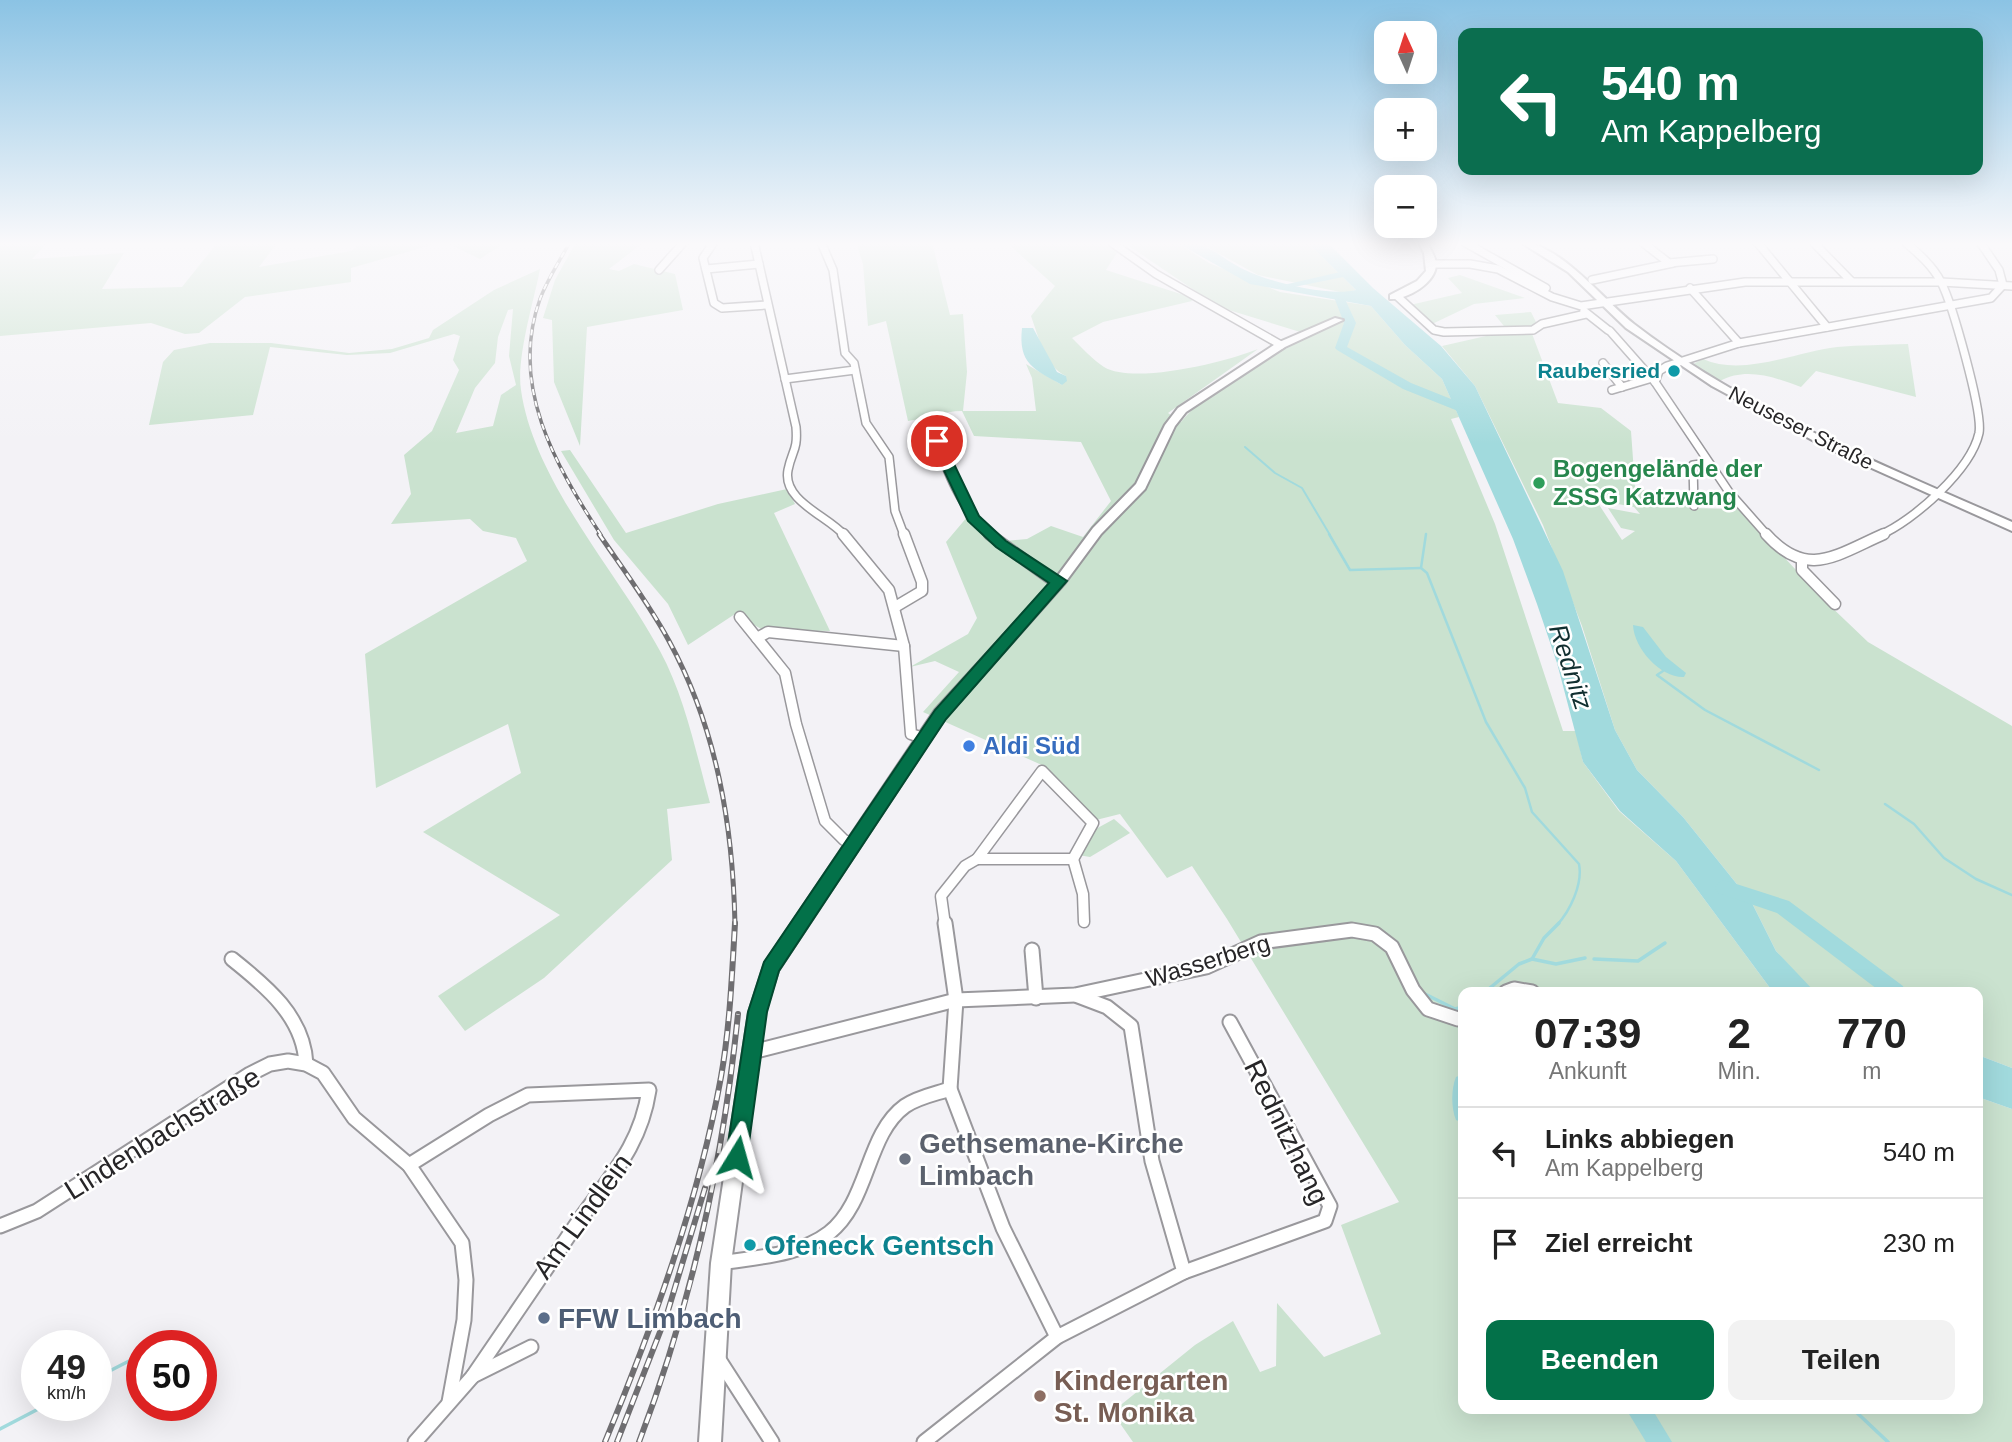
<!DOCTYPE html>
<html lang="de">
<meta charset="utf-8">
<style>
:root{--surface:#fff;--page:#f2f2f2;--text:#222;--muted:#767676;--line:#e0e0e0;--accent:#037149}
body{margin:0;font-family:Arial,sans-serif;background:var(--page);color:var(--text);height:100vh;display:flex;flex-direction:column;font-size:26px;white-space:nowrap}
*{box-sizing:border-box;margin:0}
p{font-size:23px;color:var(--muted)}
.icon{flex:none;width:38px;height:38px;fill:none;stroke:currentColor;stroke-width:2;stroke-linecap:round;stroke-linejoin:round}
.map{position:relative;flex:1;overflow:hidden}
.details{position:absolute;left:1458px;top:987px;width:525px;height:427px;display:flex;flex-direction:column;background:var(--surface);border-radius:14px;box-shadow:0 7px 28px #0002}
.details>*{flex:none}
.top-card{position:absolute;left:1458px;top:28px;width:525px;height:147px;border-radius:14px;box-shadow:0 7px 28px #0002;background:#0b6e4f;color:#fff;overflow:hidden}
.needle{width:46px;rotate:357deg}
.buttons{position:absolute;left:1374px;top:21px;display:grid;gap:14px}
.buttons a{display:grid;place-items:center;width:63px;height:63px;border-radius:14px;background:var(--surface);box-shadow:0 7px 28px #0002;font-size:35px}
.speed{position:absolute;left:21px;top:1330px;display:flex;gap:14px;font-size:35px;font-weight:700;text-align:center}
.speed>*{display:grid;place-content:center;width:91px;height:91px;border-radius:50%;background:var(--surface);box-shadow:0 7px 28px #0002;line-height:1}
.speed small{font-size:18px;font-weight:400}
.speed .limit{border:10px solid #d22;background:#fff;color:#111}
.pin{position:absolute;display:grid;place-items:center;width:60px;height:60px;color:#fff;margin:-30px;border:4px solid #fff;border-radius:50%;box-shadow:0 2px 7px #0007}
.me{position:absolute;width:77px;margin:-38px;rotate:8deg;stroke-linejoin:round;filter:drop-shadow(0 0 5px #0008)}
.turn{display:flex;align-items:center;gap:24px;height:147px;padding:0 28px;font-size:32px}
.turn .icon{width:91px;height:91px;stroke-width:2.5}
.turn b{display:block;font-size:49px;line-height:60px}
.eta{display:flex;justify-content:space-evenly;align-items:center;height:119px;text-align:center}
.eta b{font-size:42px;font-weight:600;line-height:49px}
.action{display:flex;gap:14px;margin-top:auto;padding:14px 28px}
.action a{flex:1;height:80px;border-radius:14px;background:var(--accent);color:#fff;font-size:28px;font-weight:600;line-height:80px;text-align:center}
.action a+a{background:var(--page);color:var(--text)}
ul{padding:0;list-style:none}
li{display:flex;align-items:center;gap:21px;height:91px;padding:0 28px;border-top:2px solid var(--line)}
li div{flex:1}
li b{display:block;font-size:26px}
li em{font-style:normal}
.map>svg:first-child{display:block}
.green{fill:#cae2cf;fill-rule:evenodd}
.water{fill:#a1dadd}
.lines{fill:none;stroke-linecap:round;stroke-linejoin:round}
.stream-far2{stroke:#a1dadd;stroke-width:2}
.stream-far1{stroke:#a1dadd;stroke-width:2.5}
.stream{stroke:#a1dadd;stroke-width:3.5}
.river{fill:#a1dadd;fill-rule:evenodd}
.street-far2-casing{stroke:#99989c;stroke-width:10}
.street-far1-casing{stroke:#99989c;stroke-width:13}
.street-casing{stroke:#99989c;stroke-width:17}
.secondary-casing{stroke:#99989c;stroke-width:4}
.street-far2{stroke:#fff;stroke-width:7}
.street-far1{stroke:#fff;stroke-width:10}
.street{stroke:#fff;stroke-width:13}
.secondary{fill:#fff;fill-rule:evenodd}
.rail-far2-casing{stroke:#6f6e71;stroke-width:3.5}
.rail-far1-casing{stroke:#6f6e71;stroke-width:5}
.rail-casing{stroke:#6f6e71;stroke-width:6}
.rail-far2{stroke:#fff;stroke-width:2;stroke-dasharray:6;stroke-linecap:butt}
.rail-far1{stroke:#fff;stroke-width:2.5;stroke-dasharray:8;stroke-linecap:butt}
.rail{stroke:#fff;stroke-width:3.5;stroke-dasharray:10;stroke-linecap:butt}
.route{fill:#037149;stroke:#02492f;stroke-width:2}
.culture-dot{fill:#0f9aa8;stroke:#fff;stroke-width:2.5}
.leisure-dot{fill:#2e9e5b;stroke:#fff;stroke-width:2.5}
.shop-dot{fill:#3f7fe0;stroke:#fff;stroke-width:2.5}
.worship-dot{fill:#6b7280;stroke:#fff;stroke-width:2.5}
.service-dot{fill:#5c6f8a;stroke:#fff;stroke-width:2.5}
.education-dot{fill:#8d6e63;stroke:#fff;stroke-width:2.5}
.labels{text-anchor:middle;stroke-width:5;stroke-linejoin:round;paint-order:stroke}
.far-culture-label{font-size:21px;font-weight:bold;fill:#0d838f;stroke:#fff;text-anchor:end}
.far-street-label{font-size:21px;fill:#272628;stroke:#fff}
.leisure-label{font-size:24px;font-weight:bold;fill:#27864d;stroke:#fff;text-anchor:start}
.shop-label{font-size:24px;font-weight:bold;fill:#366cbe;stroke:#fff;text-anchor:start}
.street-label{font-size:24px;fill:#272628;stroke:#fff}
.water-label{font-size:26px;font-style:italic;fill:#112f30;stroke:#fff}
.near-street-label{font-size:28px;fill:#272628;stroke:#fff}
.near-worship-label{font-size:28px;font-weight:bold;fill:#5b616d;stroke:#fff;text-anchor:start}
.near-culture-label{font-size:28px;font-weight:bold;fill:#0d838f;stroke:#fff;text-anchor:start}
.near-service-label{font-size:28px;font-weight:bold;fill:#4e5e75;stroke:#fff;text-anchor:start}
.near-education-label{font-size:28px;font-weight:bold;fill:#785e54;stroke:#fff;text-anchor:start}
</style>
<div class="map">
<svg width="2012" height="1442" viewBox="0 0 2012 1442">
<rect width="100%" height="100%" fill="#f3f2f6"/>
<!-- green -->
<g class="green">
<polygon points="0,242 48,242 32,259 124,253 102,289 182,287 218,242 278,242 259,267 351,251 363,242 442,242 351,268 351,282 245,297 199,333 185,334 151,323 0,336"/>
<polygon points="445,242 506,242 480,259"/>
<polygon points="576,242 644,242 609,269 619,271 634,264 675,274 683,310 587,327 580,446 554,382 552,320 543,318 555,280"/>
<path d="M856 242H932L950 315 963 314 967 372 963 411H1036L1032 378 1026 364 1062 385 1066 376C1045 367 1038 335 1031 316L1055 286 1006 242H1114L1120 248 1106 270 1190 297 1192 301 1103 322 1072 338C1081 347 1093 360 1104 367 1134 385 1226 362 1258 349L1168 413 1181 422C1215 381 1266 361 1310 335L1219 307 1123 242H1176L1209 263 1280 292 1371 306 1405 345 1442 379 1459 417 1451 419 1495 524 1563 731H1576L1583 762 1619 811 1676 861 1773 992H1463V1409H1978V1097L2012 1109V1442H1133L1112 1412 1195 1345 1233 1321 1260 1372 1276 1366 1277 1303 1324 1357 1381 1334 1341 1225 1399 1202 1227 919 1192 866 1167 878 1120 814 1096 820 1044 766 923 712 959 672 935 661 910 667 968 634 977 618 946 542 968 516 995 542 1027 539 1051 526 1083 537 1111 501 1081 442 974 436 962 411C943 411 928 418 908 421L886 321 868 326 863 264Z"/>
<polygon points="1198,242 1307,242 1356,290 1345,293 1258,275"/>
<path d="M540 269C534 301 516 358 521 390 534 482 617 571 660 651 685 697 696 753 710 803L667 809 672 860 544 978 465 1031 438 996 560 915 423 832 521 773 508 724 376 788 365 654 527 561 516 538 483 531 470 519 391 524 411 494 404 455 432 431 459 370 453 360 460 336 454 334 390 353 347 355 270 347 253 415 149 425 163 362 174 350 210 343H271L349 353 392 349 429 338 433 330 494 290ZM513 309 509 356 516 385 501 395 493 426 456 433 475 388 495 363 498 337 508 310Z"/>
<polygon points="1460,275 1525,298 1474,304 1430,325 1410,305 1462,293 1448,278"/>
<path d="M1531 312 1536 322 1531 331 1558 403 1601 408 1631 431 1635 487 1693 508 1739 509 1824 600 1868 642 2012 726V1068L1978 1055V992L1811 990 1776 951 1752 903 1683 817 1637 770 1615 730 1582 626 1543 525 1475 386 1442 346 1508 331 1495 315ZM1596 500 1634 507 1640 514 1608 508 1621 528 1635 531 1622 540Z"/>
<path d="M1908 344 1916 397 1816 371 1801 387C1774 377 1746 367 1720 381L1693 364 1703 359C1743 377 1795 352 1837 347 1860 345 1884 345 1908 344Z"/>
<polygon points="570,450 626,533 718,504 787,489 795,504 774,513 830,631 763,630 735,614 688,645 668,604 614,540 561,451"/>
<polygon points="1114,819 1130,833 1090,857 1078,855 1094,830"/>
</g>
<!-- water -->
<g class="water">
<path d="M1176 242C1212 242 1216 256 1245 270 1269 282 1330 297 1356 290L1307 242H1327L1373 288 1441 346 1475 386 1563 571 1615 730 1637 770 1683 817 1752 903 1776 951 1815 992H1773L1676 861 1620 811 1583 762 1557 663 1537 604 1513 539 1442 379 1405 345 1371 306 1250 284Z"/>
<path d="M1022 328H1033L1057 372 1066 376 1067 381 1062 385C1034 369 1018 364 1022 328Z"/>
<path d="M1633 625 1643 627 1666 657 1686 673 1684 677C1661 678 1634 649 1633 625Z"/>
<polygon points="1978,1055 2012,1068 2012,1109 1978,1097"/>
</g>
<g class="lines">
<!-- stream-far2 -->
<polyline class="stream-far2" points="1245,447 1275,473 1302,488 1330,535"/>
<!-- stream-far1 -->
<g class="stream-far1">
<polyline points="1329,534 1350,570 1421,568"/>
<path d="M1426 534 1421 568 1427 573 1486 722 1525 788 1532 812 1579 864C1583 884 1570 911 1557 925"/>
<polyline points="1663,671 1657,675 1705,710 1819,770"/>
<polyline points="1885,804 1914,824 1944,858 1976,879 2012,895"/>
</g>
<!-- stream -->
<g class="stream">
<polyline points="1532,959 1556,964 1585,958"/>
<polyline points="1594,959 1638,961 1665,943"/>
<polyline points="1485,992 1519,964 1532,959 1544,938 1559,923"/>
<polyline points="1425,994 1455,1009 1463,1007"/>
<polyline points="96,1378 131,1360"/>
<polyline points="1853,1409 1888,1442"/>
<polyline points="0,1429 46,1405"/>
</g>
<!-- river -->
<g class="river">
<polygon points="1349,270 1354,273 1353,275 1284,289 1279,286"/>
<polygon points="1339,294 1344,297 1356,323 1347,347 1411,383 1476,409 1476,415 1468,415 1403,389 1337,350 1335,348 1344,323 1334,297"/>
<polygon points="1724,880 1789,901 1903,986 1905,992 1881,992 1777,913 1718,893 1715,888 1718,883"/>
<path d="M1463 1074V1123L1456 1120C1451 1108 1451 1089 1456 1077Z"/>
<polygon points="1626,1409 1652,1409 1672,1442 1646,1442"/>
</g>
<defs>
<g id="street-far2">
<polyline points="714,242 703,258 714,303 722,308 766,305"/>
<path d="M754 242 796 427C798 451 792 450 788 470 782 501 828 516 844 535"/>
<polyline points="821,242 833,270 845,353 854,363 866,423 889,457 895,511 904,535"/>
<polyline points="1111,242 1156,274 1281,345"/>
<polyline points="1464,242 1546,288"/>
<polyline points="1642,242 1669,263 1713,259"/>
<polyline points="1757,242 1827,327"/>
<polyline points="1813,242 1851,281"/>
<polyline points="1432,264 1470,264 1498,269 1552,297 1581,306 1745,282 1941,282 2012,286"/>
<polyline points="706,269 759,264"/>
<polyline points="659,270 684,242"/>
<polyline points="1592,280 1673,263"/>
<polyline points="1690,288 1739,343"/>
<polyline points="1397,296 1434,330 1444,332 1533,330 1542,324 1586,314"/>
<polyline points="1584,311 1608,330"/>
<polyline points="1610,331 1655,382 1729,492 1767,535"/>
<polyline points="1603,363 1622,387"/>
<polyline points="785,379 855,370"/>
<polyline points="1655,382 1659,371 1667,366 1739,343 1991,298 2003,285 1999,270 1980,242"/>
<polyline points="1612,390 1649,379"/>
<path d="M929 420C944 462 956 504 991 535"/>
<polyline points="1694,506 1693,465 1708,463"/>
<path d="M1880 535C1913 521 1971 470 1979 433 1983 412 1952 303 1941 282 1933 266 1918 253 1905 242"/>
</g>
<g id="street-far1">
<polyline points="843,534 889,590 904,646 911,734 923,738"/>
<polyline points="989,534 1051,579 1060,581"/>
<path d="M1766 534C1807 580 1836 555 1884 534"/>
<polyline points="1802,561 1802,570 1835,604"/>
<polyline points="895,607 922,591 922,582 904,534"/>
<polyline points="740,617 785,673 796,724 825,821 844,840 852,843"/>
<polyline points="757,638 768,632 904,646"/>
<polygon points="1042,771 1093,823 1073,859 977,859"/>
<polyline points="1073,859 1083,894 1084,922"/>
<polyline points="945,925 941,896 965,866 977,859"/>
</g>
<g id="street">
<polyline points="945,923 956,1000 950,1089 1003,1228 1057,1337"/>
<polyline points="1032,950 1036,998"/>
<path d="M232 959C266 986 304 1017 306 1064"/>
<polyline points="1506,992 1514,989 1532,992"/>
<polyline points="752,1052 956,1000 1075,995 1206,967 1261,942 1352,930 1375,934 1392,947 1413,990 1428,1009 1458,1019 1463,1017"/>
<path d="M409 1165 489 1115 528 1095 649 1090C640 1149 608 1178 576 1225 542 1275 507 1326 473 1376"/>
<polyline points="0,1226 37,1211 250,1074 270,1064 288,1061 306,1064 323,1073 354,1118 409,1165 462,1243 466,1280 464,1320 449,1402"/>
<path d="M721 1263C756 1257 799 1256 829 1233 869 1202 866 1134 905 1106 918 1097 935 1094 950 1089"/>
<polyline points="1184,1272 1325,1221 1330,1206 1230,1022"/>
<polyline points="718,1358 772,1442"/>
<polyline points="415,1442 473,1376 531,1347"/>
<polyline points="924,1442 1057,1337 1184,1272 1152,1161 1131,1026 1107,1007 1078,996"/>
</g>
<g id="secondary">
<path d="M1418 242H1427C1430 249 1435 256 1436 263 1437 283 1406 300 1390 299V295L1417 281 1426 271 1424 253Z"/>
<path d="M1520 242C1559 242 1604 301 1634 324 1747 411 1883 465 2012 522V531L1827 448 1712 386 1626 328 1568 272Z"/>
<polygon points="1335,318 1343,320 1285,347 1186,412 1175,426 1145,489 1101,534 1064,584 945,718 778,971 765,1012 731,1263 721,1442 699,1442 711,1263 749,1012 765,963 935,710 1056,578 1093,528 1136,484 1165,425 1178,408 1277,343"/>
</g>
</defs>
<!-- street-far2 casing -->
<use href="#street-far2" class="street-far2-casing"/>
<!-- street-far1 casing -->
<use href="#street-far1" class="street-far1-casing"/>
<!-- street casing -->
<use href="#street" class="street-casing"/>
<!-- secondary casing -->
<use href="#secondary" class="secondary-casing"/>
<!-- street-far2 -->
<use href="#street-far2" class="street-far2"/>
<!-- street-far1 -->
<use href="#street-far1" class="street-far1"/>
<!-- street -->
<use href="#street" class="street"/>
<!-- secondary -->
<use href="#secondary" class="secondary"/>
<defs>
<path id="rail-far2" d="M570 242C560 260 547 280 540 299 509 385 555 465 601 535"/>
<path id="rail-far1" d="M599 534C623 569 649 604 669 641 717 729 733 826 735 925"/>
<g id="rail">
<path d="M605 1442C654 1323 698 1203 721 1077 730 1026 732 974 735 923"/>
<polyline points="617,1442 667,1314 705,1188"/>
<path d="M639 1442C692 1303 723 1162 738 1014"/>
</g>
</defs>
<!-- rail-far2 casing -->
<use href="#rail-far2" class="rail-far2-casing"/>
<!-- rail-far1 casing -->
<use href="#rail-far1" class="rail-far1-casing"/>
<!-- rail casing -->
<use href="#rail" class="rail-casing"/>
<!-- rail-far2 -->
<use href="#rail-far2" class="rail-far2"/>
<!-- rail-far1 -->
<use href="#rail-far1" class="rail-far1"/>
<!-- rail -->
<use href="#rail" class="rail"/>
</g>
<!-- sky -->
<linearGradient id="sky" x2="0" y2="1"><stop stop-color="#8bc3e4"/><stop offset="0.55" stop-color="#faf9fb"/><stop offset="1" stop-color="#faf9fb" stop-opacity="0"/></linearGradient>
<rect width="2012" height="444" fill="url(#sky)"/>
<!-- route -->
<polygon class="route" points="932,438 943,441 979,516 1006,541 1067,581 946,719 779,971 767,1012 747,1157 744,1165 737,1168 729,1165 726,1157 748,1012 764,962 935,710 1049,583 996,547 968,521 930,441"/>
<!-- markers -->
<g class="culture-dot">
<circle cx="1674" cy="371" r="7"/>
<circle cx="750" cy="1245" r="7"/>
</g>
<circle class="leisure-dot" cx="1539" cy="483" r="7"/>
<circle class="shop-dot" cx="969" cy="746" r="7"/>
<circle class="worship-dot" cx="905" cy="1159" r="7"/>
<circle class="service-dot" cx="544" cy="1318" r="7"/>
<circle class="education-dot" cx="1040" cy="1396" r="7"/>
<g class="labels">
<!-- far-culture labels -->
<g class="far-culture-label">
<text x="1660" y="378">Raubersried</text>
</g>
<!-- far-street labels -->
<g class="far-street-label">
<text transform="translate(1801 428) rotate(27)" y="7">Neuseser Straße</text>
</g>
<!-- leisure labels -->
<g class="leisure-label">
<text x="1553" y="477">Bogengelände der<tspan x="1553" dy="28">ZSSG Katzwang</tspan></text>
</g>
<!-- shop labels -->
<g class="shop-label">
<text x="983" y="754">Aldi Süd</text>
</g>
<!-- street labels -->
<g class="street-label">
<text transform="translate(1208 961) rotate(-17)" y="8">Wasserberg</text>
</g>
<!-- water labels -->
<g class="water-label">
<text transform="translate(1571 667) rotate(72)" y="9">Rednitz</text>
</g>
<!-- near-street labels -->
<g class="near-street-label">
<text transform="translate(1287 1132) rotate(64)" y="10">Rednitzhang</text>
<text transform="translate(162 1133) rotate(-32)" y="10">Lindenbachstraße</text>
<text transform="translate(582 1216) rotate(-54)" y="10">Am Lindlein</text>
</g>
<!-- near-worship labels -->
<g class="near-worship-label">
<text x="919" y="1153">Gethsemane-Kirche<tspan x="919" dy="32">Limbach</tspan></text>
</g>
<!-- near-culture labels -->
<g class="near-culture-label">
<text x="764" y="1255">Ofeneck Gentsch</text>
</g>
<!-- near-service labels -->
<g class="near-service-label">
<text x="558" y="1328">FFW Limbach</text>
</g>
<!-- near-education labels -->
<g class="near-education-label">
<text x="1054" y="1390">Kindergarten<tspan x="1054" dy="32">St. Monika</tspan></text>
</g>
</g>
</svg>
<div class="buttons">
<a><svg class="needle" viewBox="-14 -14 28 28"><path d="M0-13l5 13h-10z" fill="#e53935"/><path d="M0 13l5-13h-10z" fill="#767676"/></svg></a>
<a>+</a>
<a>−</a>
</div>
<div class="speed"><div>49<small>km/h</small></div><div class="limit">50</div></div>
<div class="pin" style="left:937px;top:441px;background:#d93025"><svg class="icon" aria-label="arrive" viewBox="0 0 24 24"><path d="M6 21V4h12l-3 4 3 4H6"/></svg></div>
<svg class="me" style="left:737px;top:1157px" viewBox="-20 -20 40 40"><path d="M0-17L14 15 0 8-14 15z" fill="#037149" stroke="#fff" stroke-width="4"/></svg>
<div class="top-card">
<div class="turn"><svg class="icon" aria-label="left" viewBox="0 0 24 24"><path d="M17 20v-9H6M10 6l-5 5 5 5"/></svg><div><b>540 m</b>Am Kappelberg</div></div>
</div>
<section class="details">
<div class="eta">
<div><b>07:39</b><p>Ankunft</p></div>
<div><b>2</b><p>Min.</p></div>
<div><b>770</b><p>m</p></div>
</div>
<ul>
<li><svg class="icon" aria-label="left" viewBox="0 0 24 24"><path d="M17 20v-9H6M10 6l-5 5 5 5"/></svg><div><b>Links abbiegen</b><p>Am Kappelberg</p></div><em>540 m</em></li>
<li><svg class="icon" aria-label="arrive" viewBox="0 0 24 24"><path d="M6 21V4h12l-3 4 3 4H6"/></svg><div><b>Ziel erreicht</b></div><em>230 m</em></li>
</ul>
<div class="action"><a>Beenden</a><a>Teilen</a></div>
</section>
</div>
